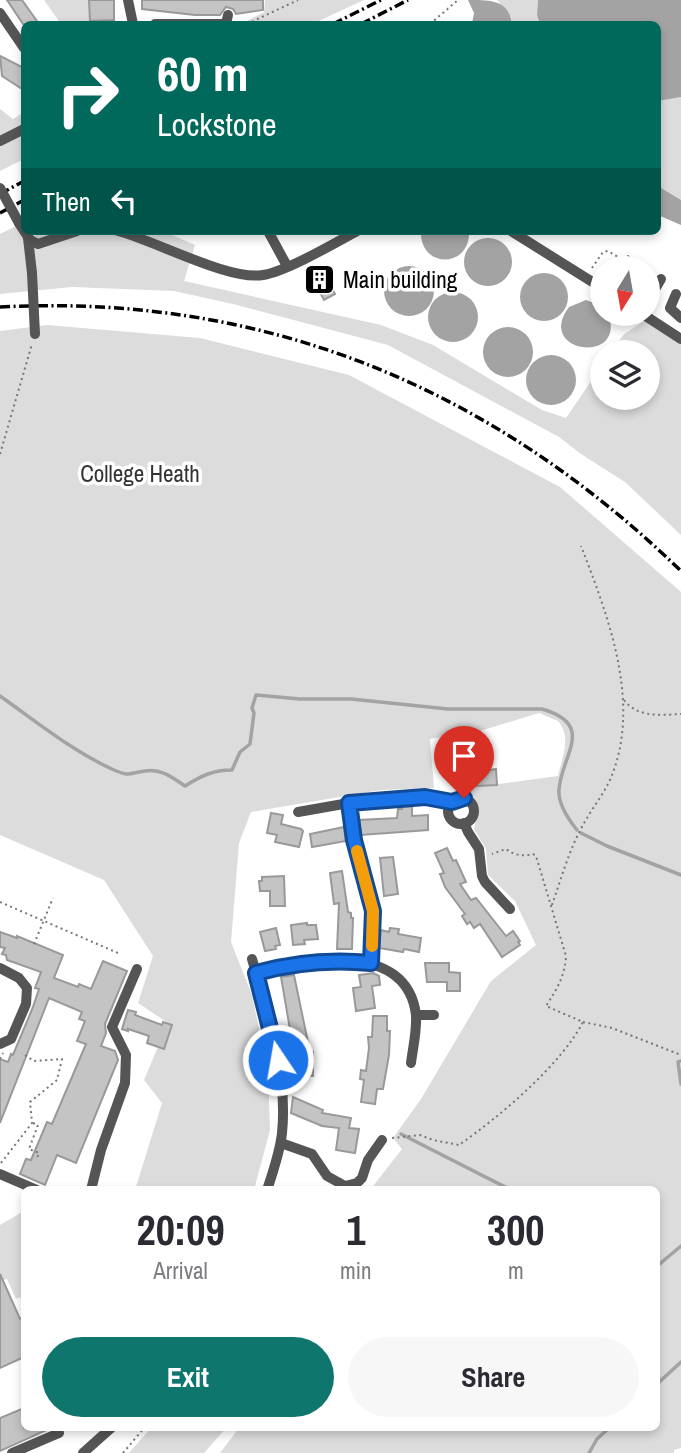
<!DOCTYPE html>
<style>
:root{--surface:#fff;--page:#f7f7f7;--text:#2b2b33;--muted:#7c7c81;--accent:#0f766e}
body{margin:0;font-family:"Archivo Narrow",sans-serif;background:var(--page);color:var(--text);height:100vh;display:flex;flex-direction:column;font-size:26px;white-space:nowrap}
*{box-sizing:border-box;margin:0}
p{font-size:23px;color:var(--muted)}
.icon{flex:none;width:38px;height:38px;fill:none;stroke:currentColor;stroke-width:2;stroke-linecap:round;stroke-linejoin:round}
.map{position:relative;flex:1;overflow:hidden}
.details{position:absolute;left:21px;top:1186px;width:639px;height:245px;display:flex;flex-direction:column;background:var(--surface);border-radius:10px;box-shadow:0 4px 10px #0003}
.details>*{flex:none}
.guide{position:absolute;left:21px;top:21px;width:640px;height:214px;border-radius:10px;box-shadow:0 4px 10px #0003;background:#00695c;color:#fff;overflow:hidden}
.needle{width:46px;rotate:191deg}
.tools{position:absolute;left:590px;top:256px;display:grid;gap:14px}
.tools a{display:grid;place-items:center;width:70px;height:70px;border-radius:50%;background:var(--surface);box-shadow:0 4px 10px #0003;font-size:35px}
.pin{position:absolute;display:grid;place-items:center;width:60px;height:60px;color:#fff;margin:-72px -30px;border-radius:50% 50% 50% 0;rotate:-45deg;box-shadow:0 0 7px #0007}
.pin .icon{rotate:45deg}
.me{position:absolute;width:77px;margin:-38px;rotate:348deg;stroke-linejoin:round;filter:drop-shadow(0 0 5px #0008)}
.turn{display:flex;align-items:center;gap:24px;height:147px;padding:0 21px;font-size:32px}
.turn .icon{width:91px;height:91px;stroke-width:2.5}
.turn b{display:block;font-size:49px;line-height:60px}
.then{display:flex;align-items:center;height:66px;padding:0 21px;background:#0003;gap:14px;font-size:26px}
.eta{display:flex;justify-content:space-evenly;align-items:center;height:119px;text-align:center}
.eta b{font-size:42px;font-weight:700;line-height:49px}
.cta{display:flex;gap:14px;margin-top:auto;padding:14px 21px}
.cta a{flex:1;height:80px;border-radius:42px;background:var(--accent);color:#fff;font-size:28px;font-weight:700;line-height:80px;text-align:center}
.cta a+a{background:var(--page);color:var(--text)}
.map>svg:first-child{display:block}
.green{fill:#dcdcdc}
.water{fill:#a3a3a3}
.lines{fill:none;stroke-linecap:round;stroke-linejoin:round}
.stream{stroke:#a3a3a3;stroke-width:3.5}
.building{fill:#c4c4c4;stroke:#999;stroke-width:2}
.path{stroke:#777;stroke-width:2;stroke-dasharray:2 3.5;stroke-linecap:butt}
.minor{stroke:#555;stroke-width:10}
.rail{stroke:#000;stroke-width:3.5;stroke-dasharray:10 3.5 2 3.5;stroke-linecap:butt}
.minor-bridge{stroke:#555;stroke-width:10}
.route-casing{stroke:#114b97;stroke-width:18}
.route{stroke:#1a73e8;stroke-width:12}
.slow{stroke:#f59e0b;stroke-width:12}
.labels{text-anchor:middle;stroke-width:7;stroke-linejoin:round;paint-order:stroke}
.poi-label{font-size:23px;fill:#000;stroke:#fff;text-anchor:start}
.park-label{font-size:23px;fill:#333;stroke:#fff}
</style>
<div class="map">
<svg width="681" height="1453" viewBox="0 0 681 1453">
<rect width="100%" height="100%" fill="#fff"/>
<!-- green -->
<g class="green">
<polygon points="44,0 89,0 90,20 99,21 103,24 61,24"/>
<polygon points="265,0 364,0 312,24 241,24 264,12"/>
<polygon points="497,0 538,0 537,15 540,24 512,24 511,17"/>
<polygon points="681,97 681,200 658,186 658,101"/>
<polygon points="0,109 13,119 24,112 24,159 0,171"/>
<polygon points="24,222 24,231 139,231 139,237 145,239 149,231 163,231 195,245 184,281 381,325 433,345 542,410 566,418 602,365 602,397 648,397 648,352 611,352 624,334 646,320 681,343 681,535 625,482 581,454 559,437 388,345 233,304 174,291 72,287 0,294 0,234"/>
<path d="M47 325 200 338 349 375 560 487 681 592V1448L674 1450V1453H220L239 1428H656V1190H370L402 1149 393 1138 421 1099 491 981 536 945 515 901 488 875 486 849 474 829C478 812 478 802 468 788L558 776C562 758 572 737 558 721L539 713 480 731 430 739 434 788 381 790 251 812 239 843 231 942 252 995 268 1072 270 1130 254 1190H135L162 1103 144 1080 168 1023 138 1003 153 956 104 880 0 835V331Z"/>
<polygon points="24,1211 24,1307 20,1297 16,1299 7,1279 0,1281 0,1225"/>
<polygon points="151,1428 226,1428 204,1453 129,1453"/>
</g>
<!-- water -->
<g class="water">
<path d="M468 0C491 0 509 0 512 24H472L474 13Z"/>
<polygon points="538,0 681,0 681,97 658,101 658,24 540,24 537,15"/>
<polygon points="658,186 681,200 681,225 658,215"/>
<path d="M421 231H469C471 269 419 269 421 231Z"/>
<circle cx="488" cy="262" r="24"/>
<circle cx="409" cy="291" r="25"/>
<circle cx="544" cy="297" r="24"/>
<circle cx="453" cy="317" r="25"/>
<path d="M586 300 602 306V313H608C628 366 534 353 569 307Z"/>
<circle cx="508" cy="352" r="25"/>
<circle cx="551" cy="380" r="25"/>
</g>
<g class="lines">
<!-- stream -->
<g class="stream">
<path d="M0 696C37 722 72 751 114 770 130 777 130 773 145 771 161 768 173 778 185 786 201 776 213 770 232 770L240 752 250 744 254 713 252 708 256 695 300 699H351L448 709H542C597 725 561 755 559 790 558 803 569 820 577 830"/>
<polyline points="581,833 607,846 681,875"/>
<polyline points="681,1061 678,1062 681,1084"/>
<polyline points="401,1134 511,1190"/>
<polyline points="656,1267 681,1246"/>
<polyline points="656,1385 681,1362"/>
<polyline points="589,1453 597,1439 609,1428"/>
</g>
</g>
<!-- building -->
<g class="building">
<polygon points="7,0 22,0 39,24 23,24"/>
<polygon points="89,0 114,0 114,20 90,21"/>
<polygon points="142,0 263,0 263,10 236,14 233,9 226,7 220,15 195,15 142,9"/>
<polygon points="0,56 24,68 24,82 22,89 2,76"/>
<polygon points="320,266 335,294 324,300 309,272"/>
<polygon points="488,745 490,770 496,769 497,785 476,786 474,767 466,768 464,746"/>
<polygon points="412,806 412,816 428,815 428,830 361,835 359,820 397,818 398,809 402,809 402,807"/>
<polygon points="271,813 283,815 281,824 301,829 303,831 299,847 275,842 277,835 267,833"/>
<polygon points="344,827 346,841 312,847 310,834"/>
<polygon points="447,848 453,861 456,860 466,882 460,884 471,900 476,898 506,936 513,931 520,941 518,942 520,945 502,957 480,924 474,928 470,922 467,924 462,916 465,914 445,887 440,874 444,873 435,853"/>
<polygon points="393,857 398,894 384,896 380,858"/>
<polygon points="342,871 348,912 351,913 351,918 353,918 352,949 337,949 339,903 334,904 330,873"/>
<polygon points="284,876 285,906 270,906 270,891 260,891 259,881 262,881 262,877"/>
<polygon points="307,923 307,925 316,925 318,939 304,940 305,944 293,945 291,925"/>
<polygon points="276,928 280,945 275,946 276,949 265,951 260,932"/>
<polygon points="390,928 399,929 398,934 421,938 419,952 404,949 403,952 379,948 381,930 389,932"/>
<polygon points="0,932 17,938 17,936 63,955 54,978 78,987 79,984 91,989 103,961 127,971 105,1024 106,1033 101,1046 115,1051 118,1060 76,1163 57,1155 45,1185 20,1174 26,1159 31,1160 47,1122 52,1124 86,1044 77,1041 85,1021 79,1019 82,1012 49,998 0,1123 0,1059 8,1062 11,1054 13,1055 33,1007 39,989 35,988 41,972 7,960 6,955 2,954 5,948 0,947"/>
<polygon points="425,963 449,963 449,972 460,973 460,991 447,991 447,982 427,982"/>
<polygon points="373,973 379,976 380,985 372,986 375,1008 356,1011 353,988 361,987 359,975"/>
<polygon points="294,975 310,1052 313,1052 313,1076 297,1075 296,1052 294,1040 292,1041 281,977"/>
<polygon points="128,1010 136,1012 135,1015 162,1025 163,1022 172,1025 164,1049 147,1043 149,1036 128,1029 128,1031 122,1029"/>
<polygon points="373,1016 387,1016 387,1031 390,1031 389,1055 383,1089 377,1089 375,1104 361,1102 364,1080 360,1079 361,1070 366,1071 369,1048 368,1037 372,1037"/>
<polygon points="293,1097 323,1110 322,1113 351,1118 349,1128 359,1129 355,1153 336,1150 339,1128 322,1126 291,1113"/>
<polygon points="0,1274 20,1319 24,1317 24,1357 0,1368"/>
<polygon points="24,1408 24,1428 51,1428 0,1451 0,1418"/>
</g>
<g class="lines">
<!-- path -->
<g class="path">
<polyline points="247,24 298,0"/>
<polyline points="430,24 458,0"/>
<polyline points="592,268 603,252 608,251 625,261 628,256 646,268"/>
<polyline points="648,268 651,273"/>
<polyline points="0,454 32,344"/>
<path d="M624 700C638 718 661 715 681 714"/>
<polyline points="0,902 118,953"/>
<path d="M552 905C561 879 569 850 583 825 592 808 605 793 612 775 641 701 608 616 581 546"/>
<polyline points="34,944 53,898"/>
<polyline points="583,1022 612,1028 681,1055"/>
<polyline points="0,1059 3,1053"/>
<polyline points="33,1123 38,1125 29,1149 39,1153 36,1160"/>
<path d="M392 1138 420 1135 433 1140 459 1145C499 1117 561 1065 583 1022L546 1006C557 989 565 976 566 956L536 856 533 854C523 856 515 856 506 849L492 854"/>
<polyline points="1,1163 32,1123 30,1102 57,1080 62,1059 34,1061 22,1053"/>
<polyline points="123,1453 144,1428"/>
</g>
<!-- minor -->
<g class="minor">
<polyline points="128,0 133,24"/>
<polyline points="0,13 24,48"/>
<polyline points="155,24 226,24 228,15"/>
<polyline points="0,141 24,129"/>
<polyline points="19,223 30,240 38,244 77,231"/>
<path d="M118 231C156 241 229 281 263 275 287 271 335 243 357 231"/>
<polyline points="268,231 287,266"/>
<polyline points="511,231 602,288"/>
<polyline points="28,238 32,273"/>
<polyline points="676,294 670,308 681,318"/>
<polyline points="648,301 661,279"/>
<polyline points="641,313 681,339"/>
<circle cx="461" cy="811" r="13"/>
<polyline points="298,812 349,803"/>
<polyline points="464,823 468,832 479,849 482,876 485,882 510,909"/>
<path d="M252 959C268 1013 288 1075 282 1133 280 1152 273 1172 267 1190"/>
<polyline points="371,963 373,911 354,840 349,803 424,797 452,802"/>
<polyline points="0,968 19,978 27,988 26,1004 11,1039 0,1044"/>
<path d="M256 973C305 959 407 940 416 1015 417 1031 413 1047 411 1063"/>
<polyline points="416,1015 434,1015"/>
<polyline points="281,1143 312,1154 327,1176 345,1186 357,1183 362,1178 368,1160 382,1140"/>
<polyline points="0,1174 37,1190"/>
<polyline points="91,1190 101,1150 125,1083 126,1055 112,1027 137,969"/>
<polyline points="12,1453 59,1433"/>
<polyline points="83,1453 111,1428"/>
</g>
<!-- rail -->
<g class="rail">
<polyline points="333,24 381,0"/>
<polyline points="361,24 408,0"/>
<polyline points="0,194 24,181"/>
<polyline points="0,213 24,200"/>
<path d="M0 307C265 293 492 388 681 571"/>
</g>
<!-- minor-bridge -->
<g class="minor-bridge">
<polyline points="0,188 19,223"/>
<polyline points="32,273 35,334"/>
</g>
</g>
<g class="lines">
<defs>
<path id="route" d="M278 1060 256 973C295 962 331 959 371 963L373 911 354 840 349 803 425 797 452 802 464 798"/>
</defs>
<!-- route casing -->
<use href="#route" class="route-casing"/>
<!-- route -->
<use href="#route" class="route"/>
<!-- slow -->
<polyline class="slow" points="357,851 373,911 372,946"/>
</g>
<!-- icons -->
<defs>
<symbol id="building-square" viewBox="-11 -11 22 22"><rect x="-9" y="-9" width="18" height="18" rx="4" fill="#000" stroke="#fff"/><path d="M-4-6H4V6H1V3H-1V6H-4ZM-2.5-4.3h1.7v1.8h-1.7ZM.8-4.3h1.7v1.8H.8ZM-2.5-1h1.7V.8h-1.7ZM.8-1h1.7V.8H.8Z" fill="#fff"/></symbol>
</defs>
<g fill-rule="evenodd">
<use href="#building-square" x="302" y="262" width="35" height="35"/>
</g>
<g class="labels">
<!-- poi labels -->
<g class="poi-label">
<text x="343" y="288">Main building</text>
</g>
<!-- park labels -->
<g class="park-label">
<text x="140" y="482">College Heath</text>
</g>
</g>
</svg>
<div class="tools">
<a><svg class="needle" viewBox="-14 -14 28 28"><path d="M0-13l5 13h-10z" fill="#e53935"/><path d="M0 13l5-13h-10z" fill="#7c7c81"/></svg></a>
<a><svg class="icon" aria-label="layers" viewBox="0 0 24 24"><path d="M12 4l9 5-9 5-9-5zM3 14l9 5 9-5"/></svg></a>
</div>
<div class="pin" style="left:464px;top:798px;background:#d93025"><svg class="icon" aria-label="arrive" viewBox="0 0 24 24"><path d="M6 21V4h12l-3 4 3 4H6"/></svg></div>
<svg class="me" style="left:278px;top:1060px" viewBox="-20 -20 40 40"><circle r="17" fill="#1a73e8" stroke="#fff" stroke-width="3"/><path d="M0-11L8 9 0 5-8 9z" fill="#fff"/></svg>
<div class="guide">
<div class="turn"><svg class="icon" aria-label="right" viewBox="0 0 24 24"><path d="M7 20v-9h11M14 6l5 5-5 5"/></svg><div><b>60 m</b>Lockstone</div></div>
<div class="then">Then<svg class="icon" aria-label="left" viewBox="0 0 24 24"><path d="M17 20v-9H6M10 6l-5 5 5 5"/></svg></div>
</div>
<section class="details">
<div class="eta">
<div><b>20:09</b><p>Arrival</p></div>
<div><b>1</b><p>min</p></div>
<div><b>300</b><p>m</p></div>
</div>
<div class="cta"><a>Exit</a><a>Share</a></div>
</section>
</div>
